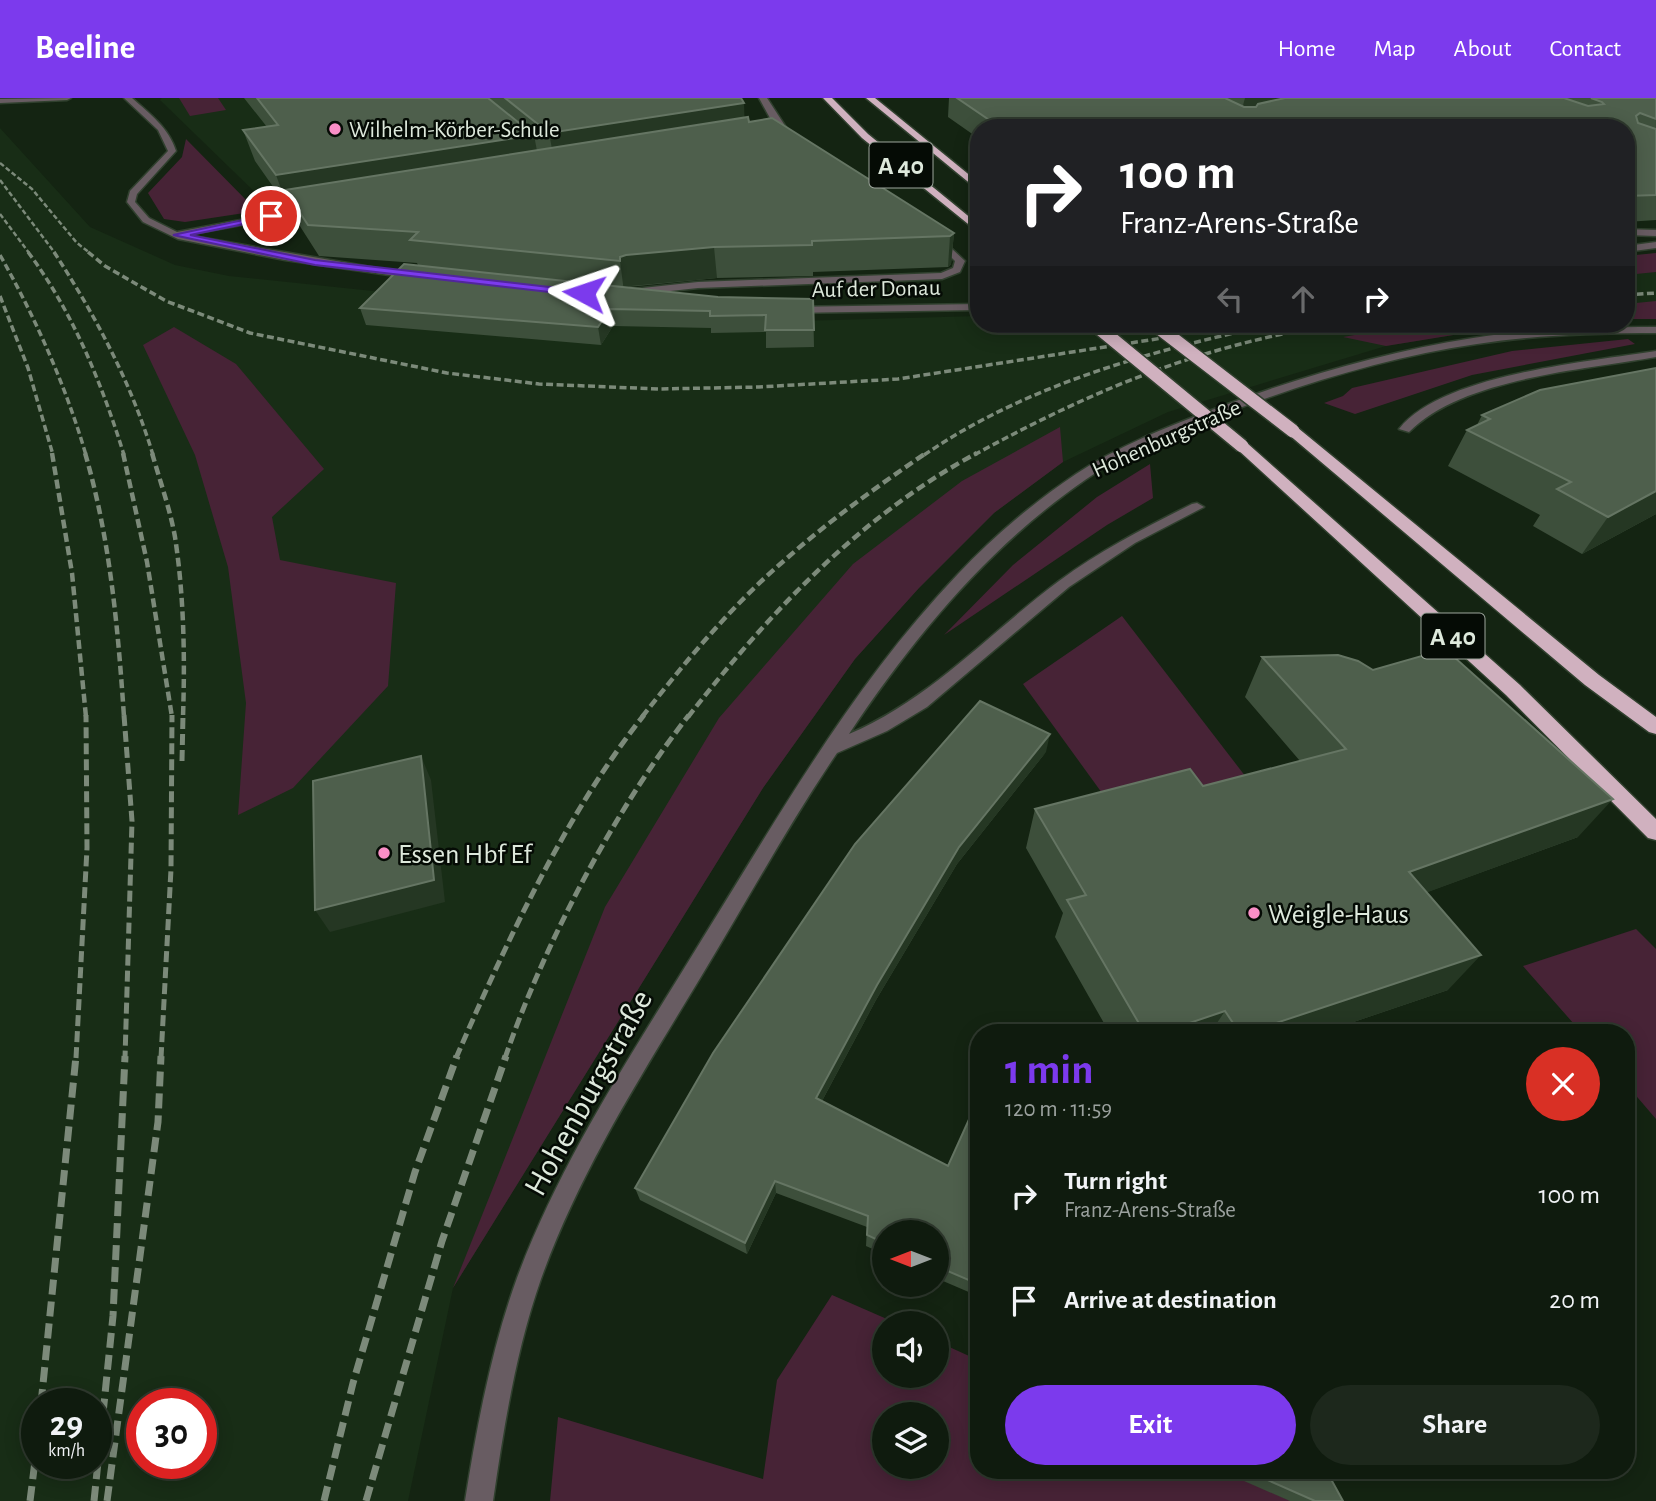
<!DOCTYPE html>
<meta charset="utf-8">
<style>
:root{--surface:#0f1b0e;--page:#1d281c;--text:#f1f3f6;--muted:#9ba19e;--line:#2f392e;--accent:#7c3aed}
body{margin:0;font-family:"Alegreya Sans",sans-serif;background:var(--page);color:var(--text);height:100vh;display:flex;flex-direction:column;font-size:26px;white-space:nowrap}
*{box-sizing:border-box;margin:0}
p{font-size:23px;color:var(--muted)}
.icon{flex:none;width:38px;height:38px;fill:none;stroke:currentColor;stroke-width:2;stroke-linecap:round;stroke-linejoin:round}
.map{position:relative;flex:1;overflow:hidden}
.side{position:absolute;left:970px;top:926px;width:665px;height:455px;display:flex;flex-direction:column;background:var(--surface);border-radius:28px;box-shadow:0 4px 18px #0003,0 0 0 2px var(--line)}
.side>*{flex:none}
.guide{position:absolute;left:970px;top:21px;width:665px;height:214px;border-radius:28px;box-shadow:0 4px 18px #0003,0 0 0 2px var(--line);background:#202124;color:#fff;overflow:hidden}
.needle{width:46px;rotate:270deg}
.fabs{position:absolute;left:872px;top:1122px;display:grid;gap:14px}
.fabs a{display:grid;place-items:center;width:77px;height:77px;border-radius:50%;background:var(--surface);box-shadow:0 4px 18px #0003,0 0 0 2px var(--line);font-size:35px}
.speed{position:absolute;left:21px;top:1290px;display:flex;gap:14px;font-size:35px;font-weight:700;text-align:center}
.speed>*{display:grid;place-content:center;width:91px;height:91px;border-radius:50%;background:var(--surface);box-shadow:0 4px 18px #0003,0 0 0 2px var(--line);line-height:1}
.speed small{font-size:18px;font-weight:400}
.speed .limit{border:10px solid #d22;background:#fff;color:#111}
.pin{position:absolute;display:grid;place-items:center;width:60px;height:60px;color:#fff;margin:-30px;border:4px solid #fff;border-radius:50%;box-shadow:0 2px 7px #0007}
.me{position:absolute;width:77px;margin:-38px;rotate:275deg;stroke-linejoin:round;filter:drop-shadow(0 0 5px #0008)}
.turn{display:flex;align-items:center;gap:24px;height:147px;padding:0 35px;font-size:32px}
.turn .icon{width:91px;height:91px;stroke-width:2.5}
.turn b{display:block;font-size:49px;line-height:60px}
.lanes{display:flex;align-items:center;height:66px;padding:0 35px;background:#0003;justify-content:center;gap:35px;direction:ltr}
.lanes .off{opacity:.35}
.round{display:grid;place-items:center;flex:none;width:74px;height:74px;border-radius:37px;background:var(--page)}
.summary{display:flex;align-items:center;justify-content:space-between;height:119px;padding:0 35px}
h1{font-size:42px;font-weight:700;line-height:52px;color:var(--accent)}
.action{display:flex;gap:14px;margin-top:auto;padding:14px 35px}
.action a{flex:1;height:80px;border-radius:42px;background:var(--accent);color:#fff;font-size:28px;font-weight:700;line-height:80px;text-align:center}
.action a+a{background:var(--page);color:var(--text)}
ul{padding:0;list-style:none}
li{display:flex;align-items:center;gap:21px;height:105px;padding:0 35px}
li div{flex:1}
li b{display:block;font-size:26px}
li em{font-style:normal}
header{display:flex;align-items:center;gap:42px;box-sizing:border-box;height:98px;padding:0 35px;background:var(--accent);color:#fff}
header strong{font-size:33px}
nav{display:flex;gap:38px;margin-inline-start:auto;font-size:24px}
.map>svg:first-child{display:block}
.built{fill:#182d16;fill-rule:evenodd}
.green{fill:#472336;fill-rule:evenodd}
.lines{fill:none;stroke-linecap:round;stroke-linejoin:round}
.street-casing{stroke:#30402e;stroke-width:3}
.highway-casing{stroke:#30402e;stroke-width:3}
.street{fill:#685c62;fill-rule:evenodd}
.highway{fill:#d0b1bf;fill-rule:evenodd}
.rail-far4{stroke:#7c8a7a;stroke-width:2.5;stroke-dasharray:5 2.5;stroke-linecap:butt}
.rail-far3{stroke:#7c8a7a;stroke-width:3.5;stroke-dasharray:7 3.5;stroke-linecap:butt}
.rail-far2{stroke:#7c8a7a;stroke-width:4.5;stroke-dasharray:9 4.5;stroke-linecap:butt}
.rail-far1{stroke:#7c8a7a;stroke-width:5;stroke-dasharray:11 5;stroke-linecap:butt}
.rail{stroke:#7c8a7a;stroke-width:7;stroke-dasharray:15 7;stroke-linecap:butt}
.highway-bridge-casing{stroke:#30402e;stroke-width:16;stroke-linecap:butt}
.highway-bridge{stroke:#d0b1bf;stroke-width:13}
.wall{fill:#3d4f3b}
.shaded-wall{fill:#253723}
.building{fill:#4e5f4c;stroke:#657563;stroke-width:2}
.route{fill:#7c3aed;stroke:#51269a;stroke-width:2}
.poi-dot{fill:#fa8fc7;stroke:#050b05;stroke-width:2.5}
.labels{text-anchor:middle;stroke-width:5;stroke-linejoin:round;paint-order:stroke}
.far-poi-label{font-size:23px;fill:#dee9dc;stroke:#050b05;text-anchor:start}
.far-street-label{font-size:23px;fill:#dee9dc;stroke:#050b05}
.shield{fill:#050b05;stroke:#9da69c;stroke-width:2}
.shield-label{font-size:26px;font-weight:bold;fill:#dee9dc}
.poi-label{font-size:28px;fill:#dee9dc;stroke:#050b05;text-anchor:start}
.near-street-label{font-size:33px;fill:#dee9dc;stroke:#050b05}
</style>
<header>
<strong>Beeline</strong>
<nav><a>Home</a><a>Map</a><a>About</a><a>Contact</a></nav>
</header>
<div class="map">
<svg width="1656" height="1403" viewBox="0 0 1656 1403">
<rect width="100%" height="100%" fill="#142412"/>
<!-- built -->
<g class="built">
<polygon points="162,0 445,0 505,70 283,104 264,103 160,2"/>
<path d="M0 30 90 129 175 167 229 178 430 199 799 223 978 218V226H1521L1386 248 1168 314 1063 364 994 415 919 490 855 561 763 690 453 1190 408 1403H0ZM37 1306H96V1365H37ZM142 1306H201V1365H142Z"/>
<polygon points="1656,155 1656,221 1626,221 1626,158"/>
</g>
<!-- green -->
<g class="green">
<polygon points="179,0 218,0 226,12 190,18"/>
<polygon points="186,41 257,113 185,124 164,121 148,95 182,59"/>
<polygon points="1656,155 1656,174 1626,177 1626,158"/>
<polygon points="1656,203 1656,221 1626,221 1626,206"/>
<polygon points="1418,226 1521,226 1386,248 1343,239"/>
<polygon points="174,229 236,266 324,371 272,419 280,462 396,485 388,588 293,690 238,717 246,605 228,469 195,357 143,247"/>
<polygon points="1628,241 1635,246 1472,277 1355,316 1324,305 1343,298 1352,290 1512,253"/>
<polygon points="1060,329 1063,364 994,415 919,490 855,561 763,690 453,1190 605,809 719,620 853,466 962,383"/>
<polygon points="1150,366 1153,400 1107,427 944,537 1013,467 1097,399"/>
<polygon points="1122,518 1249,683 1123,724 1023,586"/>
<polygon points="1636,831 1656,851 1656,1021 1626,986 1626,934 1581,934 1523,868"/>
<path d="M832 1197 896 1225H884V1278H936V1243L978 1262V1372H1222L1291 1403H550L558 1319 763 1381 777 1282ZM884 1316H936V1368H884Z"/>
</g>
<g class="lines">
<defs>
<g id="street">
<polygon points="71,0 67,2 0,5 0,1"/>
<path d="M124 0H132C150 16 169 30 176 53L137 96 135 104 149 120 177 134 314 108 318 111 317 113 187 137 422 178 417 181 285 162 178 141 143 124 127 104 130 93 168 53 158 32Z"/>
<polygon points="759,0 767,0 793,40 787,40 775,29"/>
<polygon points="1626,131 1656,132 1656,138 1626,137"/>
<polygon points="937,137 965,163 960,174 942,181 698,190 624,198 619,195 624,192 698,184 941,175 953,170 955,163 932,140"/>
<polygon points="1656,144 1656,150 1626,154 1626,148"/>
<polygon points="978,206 978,212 789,215 784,212 789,209"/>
<path d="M1656 229V235C1596 235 1536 237 1477 246 1386 259 1288 290 1203 324 1164 340 1120 357 1085 382 988 449 914 539 849 636 931 601 989 535 1059 483 1101 452 1146 429 1192 406L1197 405 1204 409 1135 445 1069 489 927 609 887 633 837 655C788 727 747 803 702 877 643 975 580 1072 541 1181 516 1252 504 1328 493 1403H465C477 1328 491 1252 517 1180 562 1059 634 953 701 843 780 716 854 585 958 476 993 439 1034 404 1076 376 1116 349 1165 330 1209 313 1293 281 1384 254 1473 240 1534 230 1595 229 1656 229Z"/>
<path d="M1656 253V259C1583 272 1462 280 1409 334L1399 331C1443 276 1588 264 1656 253Z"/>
</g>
<g id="highway">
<polygon points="823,0 832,0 868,36 978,126 978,134 862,40"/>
<polygon points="866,0 875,0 978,84 978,92"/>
<polygon points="1293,329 1298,330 1599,577 1656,619 1656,636 1649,634 1585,587 1288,336 1286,333 1288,330"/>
<polygon points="1242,344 1247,345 1520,587 1656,721 1656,742 1648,740 1506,597 1237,351 1235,348 1237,345"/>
</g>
</defs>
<!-- street casing -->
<use href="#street" class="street-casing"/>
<!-- highway casing -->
<use href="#highway" class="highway-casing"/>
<!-- street -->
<use href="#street" class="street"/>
<!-- highway -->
<use href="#highway" class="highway"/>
<!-- rail-far4 -->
<g class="rail-far4">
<polyline points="0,65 32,91 77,145 90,155"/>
<polyline points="0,82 55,155"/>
<polyline points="0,116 29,155"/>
</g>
<!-- rail-far3 -->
<g class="rail-far3">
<path d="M28 154C73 214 102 286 124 357"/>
<path d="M54 154C95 217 131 284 153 357"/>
<polyline points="88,154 105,168 166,203 250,235 447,275 539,286 658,291 759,289 898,281 1182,237"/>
<path d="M0 157C36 221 65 286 86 357"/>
<polyline points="1626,197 1656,195"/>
<polyline points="0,198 28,270 53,357"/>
<path d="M924 357C1028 286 1153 252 1275 226"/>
<path d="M974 357C1095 291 1199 248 1336 226"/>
</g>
<!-- rail-far2 -->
<g class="rail-far2">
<polyline points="52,355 72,475 86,619"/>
<path d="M85 355C110 440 118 530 124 619"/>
<polyline points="123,355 147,464 172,619"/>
<path d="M152 355C160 383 170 411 175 439 184 498 185 559 183 619"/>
<path d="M642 619C686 563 732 507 786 461 830 422 878 388 926 355"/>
<path d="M688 619C768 516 861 417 977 355"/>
</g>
<!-- rail-far1 -->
<g class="rail-far1">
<polyline points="124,617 132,723 125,960"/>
<polyline points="182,663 183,617"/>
<polyline points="76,960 87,750 86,617"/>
<polyline points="161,960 171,771 172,617"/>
<path d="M456 960C506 845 566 715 644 617"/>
<path d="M505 960C544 846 615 711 689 617"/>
</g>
<!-- rail -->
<g class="rail">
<polyline points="41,1306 76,958"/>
<polyline points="30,1403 37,1347"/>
<polyline points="94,1403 113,1218 125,958"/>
<polyline points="107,1403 158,1024 161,958"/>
<polyline points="324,1403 353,1285 415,1074 457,958"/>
<polyline points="366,1403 442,1143 506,958"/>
</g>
<defs>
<g id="highway-bridge">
<polyline points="1094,226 1242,348"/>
<polyline points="1154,226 1293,333"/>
</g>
</defs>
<!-- highway-bridge casing -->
<use href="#highway-bridge" class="highway-bridge-casing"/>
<!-- highway-bridge -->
<use href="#highway-bridge" class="highway-bridge"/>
</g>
<!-- wall -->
<g class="wall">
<polygon points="244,0 741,0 744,19 749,24 954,135 951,166 948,169 813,174 813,178 717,180 628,189 718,199 813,201 814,249 766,250 766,234 711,235 711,230 613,228 601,247 366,227 360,210 418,167 417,165 319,158 296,122 291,110 288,110 255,63 243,32 267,29"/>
<polygon points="949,0 1656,0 1656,122 1626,124 1626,30 978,30 978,40 948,19"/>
<polygon points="1482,317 1656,416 1582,456 1533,428 1540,417 1448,368 1467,332 1477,327"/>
<polygon points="1262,559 1578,739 1427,794 1448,892 1324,934 1109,934 1055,839 1063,815 1026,750 1035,711 1203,688 1300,663 1245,599"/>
<polygon points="1046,654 957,766 876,902 822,1003 948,1068 978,1021 978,1198 936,1180 936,1134 884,1134 884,1156 866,1148 867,1129 776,1095 747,1156 640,1102 635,1090"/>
<polygon points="1219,1372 1326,1372 1343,1403 1290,1403"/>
</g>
<!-- shaded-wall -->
<g class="shaded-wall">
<polygon points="1245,0 1346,0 1239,22"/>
<polygon points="744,5 745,36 555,67 549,35"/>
<polygon points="534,37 540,69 285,92 291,110 288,110 276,77"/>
<polygon points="954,135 951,166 948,169 950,138"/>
<polygon points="714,149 717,180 631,188 625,190 624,194 620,163 620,159 626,157"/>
<polygon points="610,211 613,228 601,247 598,229"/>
<polygon points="1656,393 1656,416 1582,456 1608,419"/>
<polygon points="1050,636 1046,654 957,766 876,902 816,1014 816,1000 877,887 959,749"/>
<polygon points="421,658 431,682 445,804 330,834 315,812"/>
<polygon points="1613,701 1578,739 1382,811 1409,774"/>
<polygon points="1481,857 1448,892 1324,934 1249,934"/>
<polygon points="1225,913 1211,934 1163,934"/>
<polygon points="775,1083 776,1095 747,1156 745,1145"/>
</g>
<!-- building -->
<g class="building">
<polygon points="257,0 488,0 534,37 276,77 243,32 278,27"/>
<polygon points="505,0 741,0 744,5 549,35"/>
<polygon points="957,0 1225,0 1244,9 1256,9 1258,6 1285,0 1564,0 1588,8 1604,6 1602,4 1591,0 1656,0 1656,21 1640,15 1636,18 1638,25 1656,31 1656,97 1626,98 1626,30 1001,30"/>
<polygon points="748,19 749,24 772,20 954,135 950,138 812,143 812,147 714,149 626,157 620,159 620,163 410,142 418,134 308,127 285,92"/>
<polygon points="404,166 718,199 813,201 814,232 765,232 766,217 710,218 710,213 610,211 598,229 360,210"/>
<polygon points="1656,270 1656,393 1608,419 1557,391 1571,384 1467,332 1490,321 1482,317 1540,292"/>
<polygon points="1439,553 1442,556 1446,554 1453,558 1613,701 1409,774 1481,857 1249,934 1239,934 1225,913 1163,934 1144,934 1067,802 1086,797 1035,711 1190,671 1203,688 1346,651 1262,559 1338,557 1358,563 1373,572"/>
<polygon points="980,603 1050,636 959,749 877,887 816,1000 948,1068 971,1017 978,1021 978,1186 936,1168 936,1134 884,1134 884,1145 867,1137 868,1118 775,1083 745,1145 635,1090 713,955 855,746"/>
<polygon points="421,658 434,782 315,812 313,683"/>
<polygon points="1245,1372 1326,1372 1343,1403 1315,1403"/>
</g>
<!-- route -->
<polygon class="route" points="271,116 274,120 190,137 315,162 584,193 589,195 584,198 315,167 173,137"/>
<!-- markers -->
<g class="poi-dot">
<circle cx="335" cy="31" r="7"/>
<circle cx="384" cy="755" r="7"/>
<circle cx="1254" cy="815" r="7"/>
</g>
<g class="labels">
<!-- far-poi labels -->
<g class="far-poi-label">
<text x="349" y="39">Wilhelm-Körber-Schule</text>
</g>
<!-- far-street labels -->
<g class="far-street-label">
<text transform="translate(876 190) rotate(-1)" y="8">Auf der Donau</text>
<text transform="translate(1166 340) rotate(-24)" y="8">Hohenburgstraße</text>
</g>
<!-- shield labels -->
<g class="shield">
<rect x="869.5" y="44.5" width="63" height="45" rx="5"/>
<rect x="1421.5" y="515.5" width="63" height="45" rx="5"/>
</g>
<g class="shield-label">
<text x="901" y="76">A 40</text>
<text x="1453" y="547">A 40</text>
</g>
<!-- poi labels -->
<g class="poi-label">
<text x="398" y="765">Essen Hbf Ef</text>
<text x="1268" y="825">Weigle-Haus</text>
</g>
<!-- near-street labels -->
<g class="near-street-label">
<text transform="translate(587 994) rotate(-61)" y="12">Hohenburgstraße</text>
</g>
</g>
</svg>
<div class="fabs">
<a><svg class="needle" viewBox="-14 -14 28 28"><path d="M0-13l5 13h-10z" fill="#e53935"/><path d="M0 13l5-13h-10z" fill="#9ba19e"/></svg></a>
<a><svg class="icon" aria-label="sound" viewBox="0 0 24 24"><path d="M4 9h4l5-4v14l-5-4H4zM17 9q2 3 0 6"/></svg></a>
<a><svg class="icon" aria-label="layers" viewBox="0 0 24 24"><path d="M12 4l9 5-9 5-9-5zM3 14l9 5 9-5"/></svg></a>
</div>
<div class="speed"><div>29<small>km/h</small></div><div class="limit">30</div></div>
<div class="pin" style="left:271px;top:118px;background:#d93025"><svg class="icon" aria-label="arrive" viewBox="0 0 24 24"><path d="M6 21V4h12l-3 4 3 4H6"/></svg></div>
<svg class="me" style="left:584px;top:195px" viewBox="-20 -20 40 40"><path d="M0-17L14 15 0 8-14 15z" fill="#7c3aed" stroke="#fff" stroke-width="4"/></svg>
<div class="guide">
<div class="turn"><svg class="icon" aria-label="right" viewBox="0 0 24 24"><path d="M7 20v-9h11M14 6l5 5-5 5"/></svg><div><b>100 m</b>Franz-Arens-Straße</div></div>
<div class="lanes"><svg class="icon off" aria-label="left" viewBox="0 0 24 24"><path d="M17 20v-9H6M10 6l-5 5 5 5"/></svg><svg class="icon off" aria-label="ahead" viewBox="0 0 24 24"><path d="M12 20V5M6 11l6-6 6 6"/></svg><svg class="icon" aria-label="right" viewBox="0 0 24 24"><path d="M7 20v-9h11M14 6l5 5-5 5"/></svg></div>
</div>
<section class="side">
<div class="summary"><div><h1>1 min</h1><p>120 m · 11:59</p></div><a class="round" style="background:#d93025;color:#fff"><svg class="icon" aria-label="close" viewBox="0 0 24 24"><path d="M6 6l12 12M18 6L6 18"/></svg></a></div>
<ul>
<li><svg class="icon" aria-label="right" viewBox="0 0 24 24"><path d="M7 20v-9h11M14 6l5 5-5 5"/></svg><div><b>Turn right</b><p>Franz-Arens-Straße</p></div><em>100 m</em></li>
<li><svg class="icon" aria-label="arrive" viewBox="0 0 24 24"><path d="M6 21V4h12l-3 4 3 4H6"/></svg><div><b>Arrive at destination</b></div><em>20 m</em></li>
</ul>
<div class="action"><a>Exit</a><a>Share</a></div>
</section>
</div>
